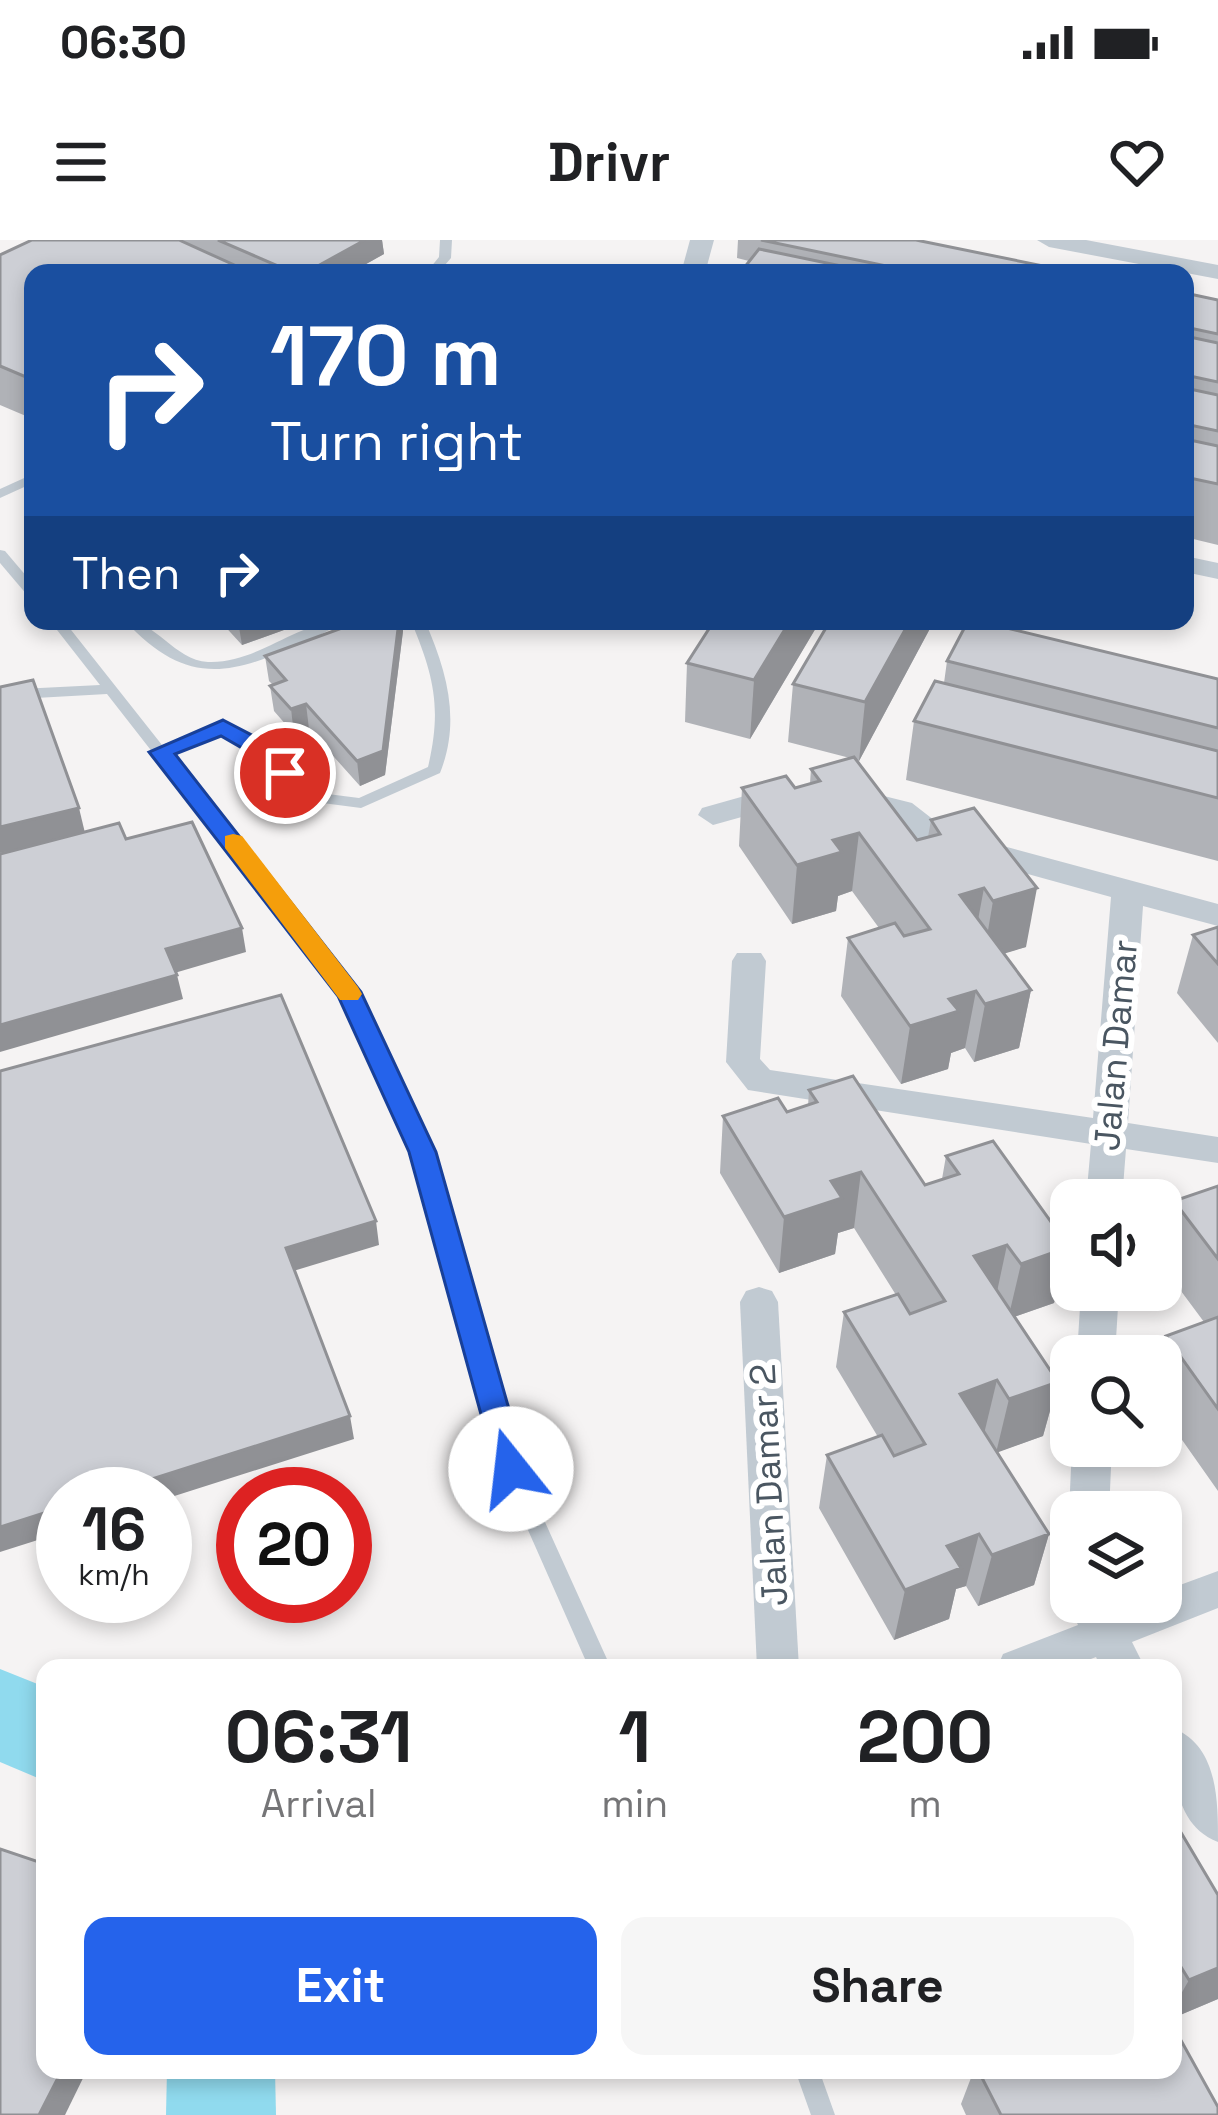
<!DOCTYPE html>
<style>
:root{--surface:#fff;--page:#f6f6f6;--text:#202124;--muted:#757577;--accent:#2563eb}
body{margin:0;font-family:"Space Grotesk",sans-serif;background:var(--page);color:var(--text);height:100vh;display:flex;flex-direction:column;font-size:45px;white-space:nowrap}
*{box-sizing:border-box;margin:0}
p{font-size:39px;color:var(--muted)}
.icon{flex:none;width:66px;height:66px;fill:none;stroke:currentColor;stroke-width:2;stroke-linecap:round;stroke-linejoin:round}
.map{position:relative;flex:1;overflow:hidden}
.side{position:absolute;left:36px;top:1419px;width:1146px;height:420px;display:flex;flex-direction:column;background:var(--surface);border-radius:24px;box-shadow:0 6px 18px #0003}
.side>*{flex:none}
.top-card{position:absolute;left:24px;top:24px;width:1170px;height:366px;border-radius:24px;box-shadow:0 6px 18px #0003;background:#1a4fa0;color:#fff;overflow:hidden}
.controls{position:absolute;left:1050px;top:939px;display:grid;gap:24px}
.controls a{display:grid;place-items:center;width:132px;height:132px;border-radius:24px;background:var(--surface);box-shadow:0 6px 18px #0003;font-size:60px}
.speed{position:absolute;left:36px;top:1227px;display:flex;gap:24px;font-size:60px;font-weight:700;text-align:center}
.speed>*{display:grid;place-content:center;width:156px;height:156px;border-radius:50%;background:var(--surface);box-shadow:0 6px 18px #0003;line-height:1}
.speed small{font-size:30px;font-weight:400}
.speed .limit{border:18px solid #d22;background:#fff;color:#111}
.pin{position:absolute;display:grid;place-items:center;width:102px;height:102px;color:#fff;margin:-51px;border:6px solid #fff;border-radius:50%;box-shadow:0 3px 12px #0007}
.me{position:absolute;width:132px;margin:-66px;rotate:344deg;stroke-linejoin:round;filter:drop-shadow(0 0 9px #0008)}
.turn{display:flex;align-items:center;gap:42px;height:252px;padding:0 48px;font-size:54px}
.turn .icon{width:156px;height:156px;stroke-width:2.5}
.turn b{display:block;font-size:84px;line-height:102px}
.then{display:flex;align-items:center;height:114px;padding:0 48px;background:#0003;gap:24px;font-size:45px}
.eta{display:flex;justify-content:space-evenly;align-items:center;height:204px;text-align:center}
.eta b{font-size:72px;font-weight:700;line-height:84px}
.primary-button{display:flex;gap:24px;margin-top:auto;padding:24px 48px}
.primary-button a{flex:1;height:138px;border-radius:24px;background:var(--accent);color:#fff;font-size:48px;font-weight:700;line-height:138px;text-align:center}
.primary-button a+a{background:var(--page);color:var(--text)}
.status{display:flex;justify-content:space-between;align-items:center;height:84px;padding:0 60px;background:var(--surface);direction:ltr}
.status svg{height:33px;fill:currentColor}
header{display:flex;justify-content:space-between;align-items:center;height:156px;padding:0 48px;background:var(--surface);font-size:54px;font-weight:700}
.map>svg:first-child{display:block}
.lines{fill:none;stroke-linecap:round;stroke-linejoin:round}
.river{fill:#90daee;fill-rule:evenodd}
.lane{fill:#c1cad2;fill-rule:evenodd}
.street{fill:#c1cad2;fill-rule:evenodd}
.wall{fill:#b0b2b7}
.shaded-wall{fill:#909195}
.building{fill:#cdcfd5;stroke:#909195;stroke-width:3}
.route{fill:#2563eb;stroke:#184099;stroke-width:3}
.slow{fill:#f59e0b}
.labels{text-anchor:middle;stroke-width:12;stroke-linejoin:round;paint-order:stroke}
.street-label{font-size:36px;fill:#4a5661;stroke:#fff}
</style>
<div class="status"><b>06:30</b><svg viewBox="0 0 49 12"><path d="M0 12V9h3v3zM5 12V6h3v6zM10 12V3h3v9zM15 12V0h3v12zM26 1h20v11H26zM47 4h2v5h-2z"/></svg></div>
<header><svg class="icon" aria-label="menu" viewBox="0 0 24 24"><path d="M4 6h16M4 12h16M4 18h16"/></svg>Drivr<svg class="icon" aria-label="heart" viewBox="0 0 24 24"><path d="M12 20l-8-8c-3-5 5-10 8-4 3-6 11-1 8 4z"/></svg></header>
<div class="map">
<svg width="1218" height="1875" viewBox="0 0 1218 1875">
<rect width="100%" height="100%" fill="#f5f3f3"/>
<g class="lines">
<!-- river -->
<g class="river">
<polygon points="0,1429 45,1447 45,1541 0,1522"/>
<polygon points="167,1830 275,1830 276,1875 166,1875"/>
</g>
<!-- lane -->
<g class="lane">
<polygon points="440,0 452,0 451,18 438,33 426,33 439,17"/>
<polygon points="33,234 33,243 0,258 0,249"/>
<polygon points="0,310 5,311 33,344 33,357 28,356 0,323"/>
<path d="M50 381H64L162 505 218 484H228L268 507 312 552 359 558 428 527C442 468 434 436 411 381H425C447 432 461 480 440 533L361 568 307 561 302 560 258 513 222 493 169 513 357 752 431 912 521 1229 611 1428H589L501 1229 413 912 342 755 107 454 0 460V450L100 445Z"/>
<path d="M125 381C157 381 174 420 208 422 258 424 296 381 344 381 327 393 305 402 285 410 217 441 177 436 125 381Z"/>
<polygon points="795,1830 819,1830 835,1875 811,1875"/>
</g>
<!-- street -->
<g class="street">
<polygon points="690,0 714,0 705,33 681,33"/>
<polygon points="1037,0 1086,0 1218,25 1218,39 1049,7"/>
<polygon points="1185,316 1218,323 1218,339 1185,332"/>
<polygon points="784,545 795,548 799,555 795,562 713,585 698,575 702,568"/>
<polygon points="844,546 912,563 948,591 1218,664 1218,686 1143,666 1128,883 1218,897 1218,923 1126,909 1122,960 1086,960 1091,904 748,850 726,822 732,721 737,713 761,713 766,721 760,819 770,830 1093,878 1111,657 926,606 891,578 833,563 829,556 833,549"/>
<polygon points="759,1047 772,1051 778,1062 799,1428 757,1428 740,1062 746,1051"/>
<polygon points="1081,1050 1119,1050 1115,1116 1077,1116"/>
<polygon points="1072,1206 1112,1206 1109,1272 1071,1272 1071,1277 1069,1272"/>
<polygon points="1218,1331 1218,1368 1132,1402 1145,1428 1101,1428 1096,1417 1068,1428 997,1428 1003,1414 1078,1385 1067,1362 1071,1354 1071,1362 1110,1362 1115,1370 1137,1362 1161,1362 1161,1352"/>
<path d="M1173 1488C1218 1506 1218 1560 1218 1602 1172 1584 1173 1529 1173 1488Z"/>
</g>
</g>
<!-- wall -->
<g class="wall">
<polygon points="32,0 382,0 384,14 350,33 33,33 33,179 0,165 0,15"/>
<polygon points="738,0 916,0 1063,30 1062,33 740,33 749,21 737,18"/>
<polygon points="1185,53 1218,60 1218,305 1185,297"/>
<polygon points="220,381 309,381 242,405"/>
<polygon points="361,381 402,381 403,391 385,535 360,546 309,489 294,494 274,471 270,446 273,445 269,441 265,416"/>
<polygon points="714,381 820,381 750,499 685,482 687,423"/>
<polygon points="934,381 859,521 856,520 917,600 928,597 931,580 974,568 1026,707 1004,713 1031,750 1019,808 974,822 965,808 951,813 948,829 901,844 841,756 848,698 879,688 852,651 838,656 836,671 792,684 739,606 742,548 795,548 810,543 811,529 850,518 788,502 793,444"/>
<polygon points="947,421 1218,439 1218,621 906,540 914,481 944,443"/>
<polygon points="1218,687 1218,803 1177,753 1193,695"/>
<polygon points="809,850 925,945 942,939 946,916 1069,1007 1054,1063 1014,1077 1058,1142 1043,1196 997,1212 1049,1294 1034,1345 978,1366 966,1346 956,1349 949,1379 894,1400 819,1268 827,1215 878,1197 836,1127 844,1072 896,1055 854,988 838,993 835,1014 779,1033 720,933 723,876 787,872 808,866"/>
<polygon points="1218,946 1218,1251 1161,1170 1161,1116 1159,1116 1166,1096 1204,1082 1161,1024 1161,1003 1174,961"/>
<polygon points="1173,1579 1218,1759 1173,1778"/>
<polygon points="974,1830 1173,1830 1218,1875 966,1875 961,1864"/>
</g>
<!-- shaded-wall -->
<g class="shaded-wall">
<polygon points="365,0 382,0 384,14 350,33 305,33"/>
<polygon points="238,381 309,381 242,405"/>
<polygon points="399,381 402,381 403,391 385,535 360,546 357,521"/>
<polygon points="790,381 820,381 750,499 754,440"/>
<polygon points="910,381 934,381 859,521 865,462"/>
<polygon points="306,464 309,489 294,494 291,469"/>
<polygon points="79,568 85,593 0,613 0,587"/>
<polygon points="859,593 852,651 838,656 836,671 792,684 797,625 833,600"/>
<polygon points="984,648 973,707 960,655"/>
<polygon points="1037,648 1026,707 983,720 993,661"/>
<polygon points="242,688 246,712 171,734 166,709"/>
<polygon points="177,735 183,759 0,812 0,785"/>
<polygon points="1031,750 1019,808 974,822 985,764"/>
<polygon points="976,751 965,808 951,813 948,829 901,844 910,786 949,759"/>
<polygon points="861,932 854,988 838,993 835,1014 779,1033 784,977 831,941"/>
<polygon points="376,981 379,1005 290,1032 286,1008"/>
<polygon points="1007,1005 995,1061 974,1016"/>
<polygon points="1069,1007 1054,1063 1008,1079 1021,1024"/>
<polygon points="997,1140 984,1194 960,1154"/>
<polygon points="1058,1142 1043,1196 996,1213 1009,1159"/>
<polygon points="350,1176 354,1199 165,1259 165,1254 105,1254"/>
<polygon points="63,1267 63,1292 0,1312 0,1287"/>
<polygon points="979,1294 966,1346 956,1349 949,1379 894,1400 905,1350 947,1306"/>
<polygon points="1049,1294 1034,1345 978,1366 992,1315"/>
<polygon points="1218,1728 1218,1759 1173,1778 1173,1768 1189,1740"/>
<polygon points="62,1830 87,1830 65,1875 39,1875"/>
</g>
<!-- building -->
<g class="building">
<polygon points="32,0 179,0 252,33 33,33 33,140 0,126 0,15"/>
<polygon points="218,0 365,0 305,33 294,33"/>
<polygon points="761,0 916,0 1063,30 1061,33 920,33"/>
<polygon points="759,9 875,33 740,33"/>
<polygon points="1185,53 1218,60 1218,94 1185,87"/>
<polygon points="1185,96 1218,103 1218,142 1185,135"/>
<polygon points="1185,148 1218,155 1218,191 1185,184"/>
<polygon points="1185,199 1218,206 1218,244 1185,237"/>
<polygon points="361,381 399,381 383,511 357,521 306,464 291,469 270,446 286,440 265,416"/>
<polygon points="714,381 790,381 754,440 687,423"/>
<polygon points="830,381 910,381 865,462 793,444"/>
<polygon points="968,381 978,381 1218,439 1218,488 947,421"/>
<polygon points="33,440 79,568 0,587 0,447"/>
<polygon points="935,441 1218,511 1218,558 914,481"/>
<polygon points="854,517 917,600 940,594 931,580 974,568 1037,648 993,661 984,648 960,655 1031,750 985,764 976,751 949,759 959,771 910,786 848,698 895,683 904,696 930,689 859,593 833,600 842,612 797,625 742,548 786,536 795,548 820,541 811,529"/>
<polygon points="192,582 242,688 166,709 177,735 0,785 0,614 119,583 126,599"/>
<polygon points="1218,687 1218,724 1193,695"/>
<polygon points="281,755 376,981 286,1008 350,1176 105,1254 63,1254 63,1267 0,1287 0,831"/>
<polygon points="853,836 925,945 959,934 946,916 993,901 1069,1007 1021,1024 1007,1005 974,1016 1058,1142 1009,1159 997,1140 960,1154 1049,1294 992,1315 979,1294 947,1306 961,1328 905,1350 827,1215 882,1195 894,1216 925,1204 844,1072 898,1054 910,1074 945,1061 861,932 831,941 842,958 784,977 723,876 778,858 787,872 817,862 809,850"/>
<polygon points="1218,946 1218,1019 1174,961"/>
<polygon points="1218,1077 1218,1169 1166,1096"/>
<polygon points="1173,1579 1218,1655 1218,1728 1189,1740 1173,1714"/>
<polygon points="0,1609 45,1624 45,1830 62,1830 39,1875 0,1875"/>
<polygon points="1173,1786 1218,1867 1218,1875 1001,1875 978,1830 1173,1830"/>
</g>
<!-- route -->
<polygon class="route" points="223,480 271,505 293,528 293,538 277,538 254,515 221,496 175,514 361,752 436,912 526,1229 522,1238 511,1242 500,1238 496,1229 409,912 338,756 149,512"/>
<!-- slow -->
<polygon class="slow" points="233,594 242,596 358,747 362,754 358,760 340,760 225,608 225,596"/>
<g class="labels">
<!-- street labels -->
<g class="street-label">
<text transform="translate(1115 805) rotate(-85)" y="13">Jalan Damar</text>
<text transform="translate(768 1245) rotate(-93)" y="13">Jalan Damar 2</text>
</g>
</g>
</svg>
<div class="controls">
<a><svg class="icon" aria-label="sound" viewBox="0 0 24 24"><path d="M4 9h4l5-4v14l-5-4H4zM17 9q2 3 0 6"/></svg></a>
<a><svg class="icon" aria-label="search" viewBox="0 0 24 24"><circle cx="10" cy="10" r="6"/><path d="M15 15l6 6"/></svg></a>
<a><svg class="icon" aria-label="layers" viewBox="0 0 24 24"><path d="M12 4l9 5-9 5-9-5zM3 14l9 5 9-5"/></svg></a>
</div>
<div class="speed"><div>16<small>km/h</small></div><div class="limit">20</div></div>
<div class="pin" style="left:285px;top:533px;background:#d93025"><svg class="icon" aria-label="arrive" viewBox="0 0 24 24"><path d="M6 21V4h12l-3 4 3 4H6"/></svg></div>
<svg class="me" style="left:511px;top:1229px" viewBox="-20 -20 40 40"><circle r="19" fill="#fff"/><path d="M0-13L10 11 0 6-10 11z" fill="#2563eb"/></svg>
<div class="top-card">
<div class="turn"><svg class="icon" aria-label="right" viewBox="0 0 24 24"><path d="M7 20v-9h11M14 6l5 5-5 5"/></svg><div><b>170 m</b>Turn right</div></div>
<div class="then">Then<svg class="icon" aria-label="right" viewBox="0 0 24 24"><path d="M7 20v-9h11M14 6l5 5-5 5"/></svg></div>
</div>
<section class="side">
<div class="eta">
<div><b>06:31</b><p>Arrival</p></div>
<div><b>1</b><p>min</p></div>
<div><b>200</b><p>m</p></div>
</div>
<div class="primary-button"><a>Exit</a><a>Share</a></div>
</section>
</div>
